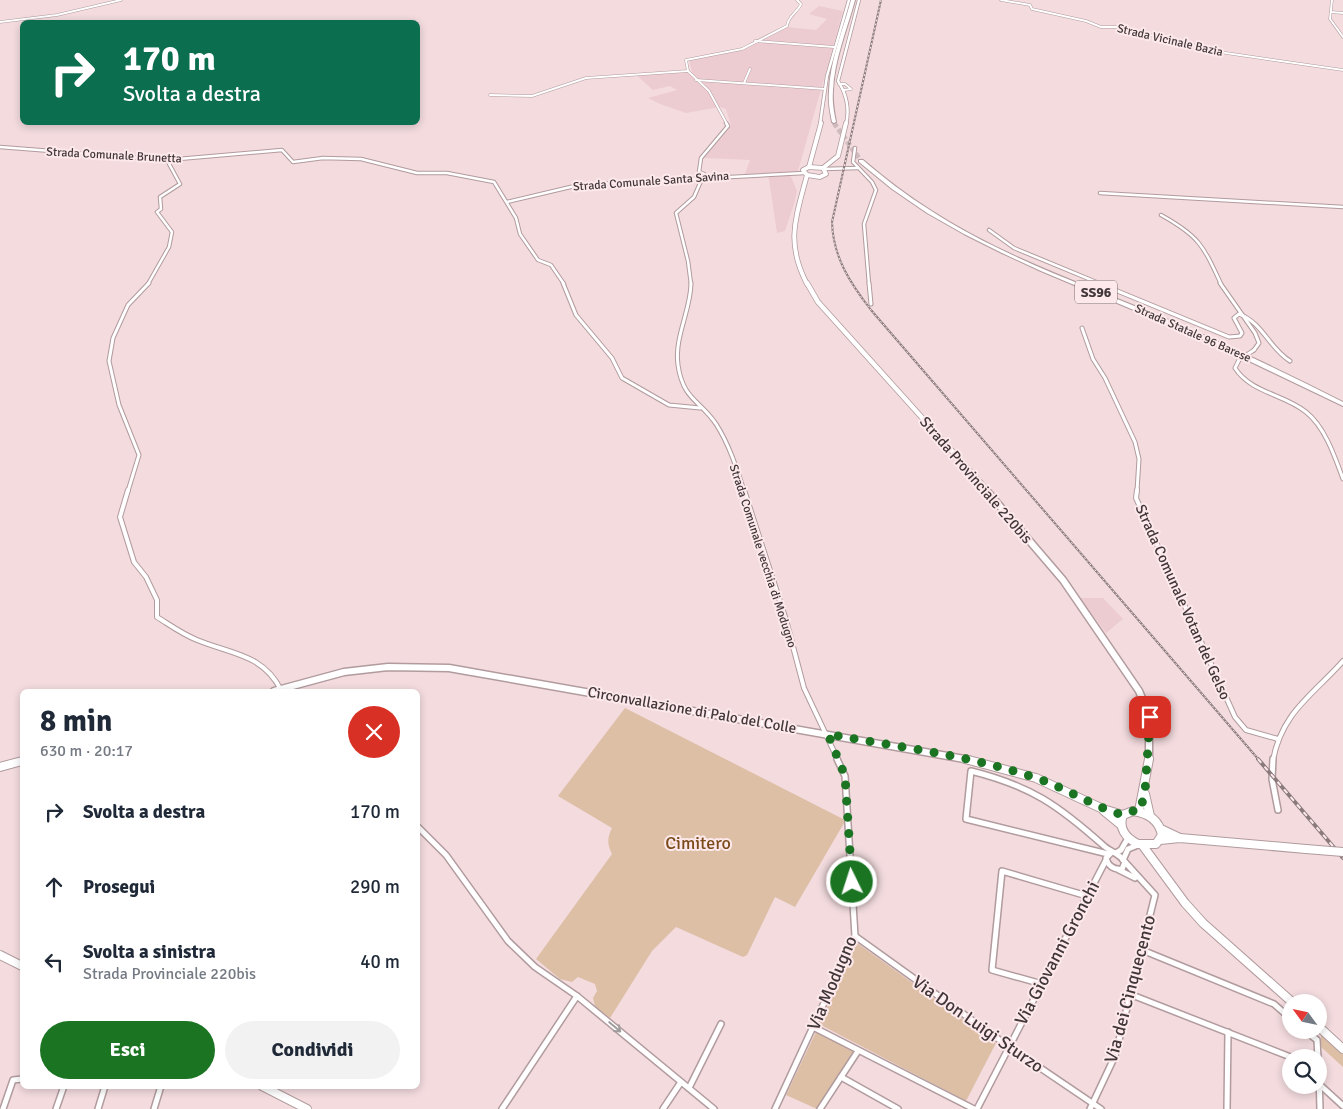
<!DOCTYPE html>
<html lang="it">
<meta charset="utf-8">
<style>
:root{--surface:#fff;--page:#f2f2f3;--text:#1f2937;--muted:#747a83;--accent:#1a7422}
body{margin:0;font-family:Signika,sans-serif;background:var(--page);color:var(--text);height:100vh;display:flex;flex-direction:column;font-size:19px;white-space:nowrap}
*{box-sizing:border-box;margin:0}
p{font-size:16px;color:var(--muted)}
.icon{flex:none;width:28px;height:28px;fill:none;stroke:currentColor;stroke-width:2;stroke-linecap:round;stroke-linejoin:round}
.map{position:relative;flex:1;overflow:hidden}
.sheet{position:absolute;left:20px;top:689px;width:400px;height:400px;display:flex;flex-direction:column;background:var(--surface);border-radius:8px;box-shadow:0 2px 8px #0003}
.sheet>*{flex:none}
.hud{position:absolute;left:20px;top:20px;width:400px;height:105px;border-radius:8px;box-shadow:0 2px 8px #0003;background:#0b6e4f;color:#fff;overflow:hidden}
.needle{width:32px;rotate:303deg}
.tools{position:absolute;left:1282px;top:994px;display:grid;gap:10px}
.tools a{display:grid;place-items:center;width:45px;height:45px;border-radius:50%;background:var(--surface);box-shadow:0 2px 8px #0003;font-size:25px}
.pin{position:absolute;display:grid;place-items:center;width:42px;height:42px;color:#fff;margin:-21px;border-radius:10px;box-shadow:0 2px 8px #0006}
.me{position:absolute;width:55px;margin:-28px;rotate:356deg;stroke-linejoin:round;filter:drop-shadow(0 0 4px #0008)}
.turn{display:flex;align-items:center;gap:18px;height:105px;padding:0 20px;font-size:22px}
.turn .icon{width:65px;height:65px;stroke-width:2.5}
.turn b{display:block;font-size:35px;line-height:42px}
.round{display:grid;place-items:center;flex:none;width:52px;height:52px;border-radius:26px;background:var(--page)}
.head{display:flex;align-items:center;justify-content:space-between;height:85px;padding:0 20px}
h1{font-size:30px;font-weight:700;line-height:38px}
.action{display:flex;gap:10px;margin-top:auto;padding:10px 20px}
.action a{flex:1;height:58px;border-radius:30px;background:var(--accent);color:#fff;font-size:20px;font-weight:700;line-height:58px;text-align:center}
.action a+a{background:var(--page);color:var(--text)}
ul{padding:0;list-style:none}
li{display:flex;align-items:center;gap:15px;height:75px;padding:0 20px}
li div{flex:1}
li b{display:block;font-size:19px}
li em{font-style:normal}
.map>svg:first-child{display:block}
.built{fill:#edccd1}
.green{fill:#ddbfa6}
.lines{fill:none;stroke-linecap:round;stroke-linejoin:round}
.highway-tunnel-far1{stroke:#cfbabd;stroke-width:4;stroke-dasharray:4 2;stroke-linecap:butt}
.highway-tunnel{stroke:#cfbabd;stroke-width:5;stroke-dasharray:5 2.5;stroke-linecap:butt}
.street-far4-casing{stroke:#b19b9e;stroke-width:3}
.street-far3-casing{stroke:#b19b9e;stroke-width:4.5}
.street-far2-casing{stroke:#b19b9e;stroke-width:5}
.street-far1-casing{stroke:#b19b9e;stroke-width:6}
.street-casing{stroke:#b19b9e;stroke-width:8}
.secondary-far4-casing{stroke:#b19b9e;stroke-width:4}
.secondary-far3-casing{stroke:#b19b9e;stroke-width:5.5}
.secondary-far2-casing{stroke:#b19b9e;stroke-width:6}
.secondary-far1-casing{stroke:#b19b9e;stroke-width:9}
.secondary-casing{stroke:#b19b9e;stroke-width:10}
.highway-casing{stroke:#b19b9e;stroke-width:2}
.street-far4{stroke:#fff;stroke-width:2}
.street-far3{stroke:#fff;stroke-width:2.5}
.street-far2{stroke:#fff;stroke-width:3}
.street-far1{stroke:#fff;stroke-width:4}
.street{stroke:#fff;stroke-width:5}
.secondary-far4{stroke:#fff;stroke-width:2.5}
.secondary-far3{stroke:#fff;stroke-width:4}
.secondary-far2{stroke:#fff;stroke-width:4.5}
.secondary-far1{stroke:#fff;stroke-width:6}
.secondary{stroke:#fff;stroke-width:8}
.highway{fill:#fff;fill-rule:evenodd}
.rail-far1-casing{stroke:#8a7a7c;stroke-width:2}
.rail-casing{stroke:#8a7a7c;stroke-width:4}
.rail-far1{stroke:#fde9ec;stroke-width:1;stroke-dasharray:2;stroke-linecap:butt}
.rail{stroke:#fde9ec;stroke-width:2;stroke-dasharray:5;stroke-linecap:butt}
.street-bridge-casing{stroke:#b19b9e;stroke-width:5;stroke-linecap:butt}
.secondary-bridge-casing{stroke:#b19b9e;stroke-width:10;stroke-linecap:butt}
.street-bridge{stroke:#fff;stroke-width:3}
.secondary-bridge{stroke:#fff;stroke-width:8}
.oneway{stroke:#a09b9c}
.route{stroke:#1a7422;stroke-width:9;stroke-dasharray:0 16.2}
.labels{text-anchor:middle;stroke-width:4;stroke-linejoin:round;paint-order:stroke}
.far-street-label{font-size:12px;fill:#413739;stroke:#fde9ec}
.shield{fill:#fde9ec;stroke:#796c6f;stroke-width:1}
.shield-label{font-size:14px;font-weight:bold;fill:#413739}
.street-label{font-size:15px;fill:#413739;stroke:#fde9ec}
.near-park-label{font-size:18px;fill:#7b4b1a;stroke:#fde9ec}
.near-street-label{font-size:18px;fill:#413739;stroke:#fde9ec}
</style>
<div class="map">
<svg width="1343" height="1109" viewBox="0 0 1343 1109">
<rect width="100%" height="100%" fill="#f3dbde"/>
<!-- built -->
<g class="built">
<polygon points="819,6 843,11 798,171 789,172 797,191 794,204 785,231 777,233 768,173 745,174 750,160 704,158 731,126 726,109 720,107 686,113 660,104 648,98 677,90 670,86 653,90 634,73 692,72 689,60 719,52 743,49 787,27 816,30 827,19 809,14"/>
<polygon points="1080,598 1103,598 1123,619 1106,633"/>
</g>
<!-- green -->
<g class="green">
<path d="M625 708 843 819 844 823 795 907 775 897 747 955 743 957 676 927 652 951 610 1018 595 1006 593 998 597 991 595 984 578 977 572 982 560 979 536 959 612 854C607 844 607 838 612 828L558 796Z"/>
<polygon points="857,943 996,1043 966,1101 819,1024"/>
<polygon points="816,1032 855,1052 817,1109 786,1095"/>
<polygon points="1321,1033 1343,1054 1343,1067 1321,1047"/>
</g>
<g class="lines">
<!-- highway-tunnel-far1 -->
<polyline class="highway-tunnel-far1" points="834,122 835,124"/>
<!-- highway-tunnel -->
<polyline class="highway-tunnel" points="834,123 861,161"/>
<defs>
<g id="street-far4">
<polyline points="1001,0 1030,5 1032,9 1086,21 1101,27 1116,27 1226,53 1343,70"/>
<polyline points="1332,0 1330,19 1343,37"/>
<polyline points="1331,12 1343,13"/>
<polyline points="0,22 57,15 121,0"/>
<polyline points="755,41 834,47"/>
<polyline points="696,80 825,89"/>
<polyline points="744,83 750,69"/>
<polyline points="839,84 845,84 851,89 844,90"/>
<polyline points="490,95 532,96 586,78 688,71"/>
<path d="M727 124 709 91 688 71 686 60 742 49 787 26C788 16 797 13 801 4L797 0"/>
</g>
<g id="street-far3">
<polyline points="0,147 167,160 282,150 293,162 323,158 361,159 417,173 447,173 494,182 516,218 520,234 538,260 551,265 564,284"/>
<polyline points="855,148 853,162 872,182 876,190 864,224 869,284"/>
<polyline points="824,169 858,168"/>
<polyline points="1100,193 1343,207"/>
<polyline points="507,202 579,185 804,173"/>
<path d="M1161 215C1199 236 1203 245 1221 284"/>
<polyline points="989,230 1014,248 1101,284"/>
<polyline points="148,284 169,247 172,232 157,212 161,209 160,197 180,184 167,160"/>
<polyline points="691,284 688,261 676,213 694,197 704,174 699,172 701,158 728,126 726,123"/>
</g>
<g id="street-far2">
<polyline points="563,283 576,315 612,358 622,378 669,405 700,408"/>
<path d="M691 283C691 310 674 337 678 365 683 400 700 400 716 424 729 444 737 469 744 491"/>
<polyline points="869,283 871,304"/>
<path d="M1098 283 1229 337 1240 336 1242 333 1234 318 1239 314C1263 323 1269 348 1290 361"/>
<polyline points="1220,283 1255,333 1259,343 1254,350"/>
<polyline points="1082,328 1093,359 1105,378 1135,442 1139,459 1137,491"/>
<path d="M1239 360 1235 368C1251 393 1284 394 1306 412 1325 427 1335 457 1343 479"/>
<polyline points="128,491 139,455 119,405 109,361 113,338 128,305 149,283"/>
</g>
<g id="street-far1">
<path d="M128 490 120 517 134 562 146 577 157 600V617C170 625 182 634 197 640 231 654 263 654 281 690"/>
<polyline points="744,490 786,620 804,688 838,760"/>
<polyline points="1137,490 1136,498 1235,717 1246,730 1278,739"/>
<path d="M1273 760C1282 712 1313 695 1343 661"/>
</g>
<g id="street">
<polyline points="1273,759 1272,779 1278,810"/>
<polyline points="418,827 446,855 508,941 535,967 577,996 714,1109"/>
<polyline points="1116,853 1121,850 1128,838"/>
<path d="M1108 854 966 819 971 771C1031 786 1058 805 1104 846 1111 852 1120 854 1125 862L1122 869C1114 870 1108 866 1106 858L1111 853"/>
<polyline points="1123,860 1128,849 1138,845"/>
<polyline points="1119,870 1135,878"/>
<polyline points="855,936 1008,1046 1101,1109"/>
<polyline points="1142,950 1274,1004 1291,1019"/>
<polyline points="1042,984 992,970 1002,871 1087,896"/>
<polyline points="1132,995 1293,1058"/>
<polyline points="813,1027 974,1109"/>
<polyline points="1304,1030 1317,1040 1318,1058"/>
<polyline points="1319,1074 1320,1109"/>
<polyline points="841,1077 898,1109"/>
<polyline points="1319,1084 1343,1106"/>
<polyline points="689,1088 721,1024"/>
<polyline points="3,1109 13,1080 22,1079"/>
<polyline points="56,1109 64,1086"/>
<polyline points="98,1109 105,1086"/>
<polyline points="154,1109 161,1086"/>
<polyline points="502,1109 577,996"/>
<polyline points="663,1109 681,1082"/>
<polyline points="775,1109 855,936 845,776 837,759"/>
<polyline points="820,1109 858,1051"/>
<polyline points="977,1109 1106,860"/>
<polyline points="1090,1109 1115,1056 1155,895 1125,862"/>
<polyline points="1227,1109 1228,1032"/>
</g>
<g id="secondary-far4">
<polyline points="820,124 827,76 849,0"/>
<path d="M846 124C850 109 846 93 838 81L859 0"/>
</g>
<g id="secondary-far3">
<polyline points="809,167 821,123"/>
<polygon points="809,167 823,168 826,174 820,177 807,175 803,170"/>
<polyline points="823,168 838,156 846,123"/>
<path d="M807 175C796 217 785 242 807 284"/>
</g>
<polyline id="secondary-far2" points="807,283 818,302 988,491"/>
<g id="secondary-far1">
<polyline points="986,490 1063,580 1139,691 1149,715 1149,760"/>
<polyline points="274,691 344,672 388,667 449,668 970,760"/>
</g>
<g id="secondary">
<polyline points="965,759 1036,778 1103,809 1123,815"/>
<polyline points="0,767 22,761"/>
<polyline points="1145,794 1150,816"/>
<polyline points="1104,811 1121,825"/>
<path d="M1133 811C1148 813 1159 820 1162 835L1156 844H1138C1126 838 1118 828 1123 815Z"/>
<polyline points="1139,811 1149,759"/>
<polyline points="1161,829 1180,838"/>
<polyline points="1160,840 1180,838 1306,849"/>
<polyline points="1143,846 1185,903 1203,923 1292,1002"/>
<polyline points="0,955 22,966"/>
<polyline points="1319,1027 1343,1049"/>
<polyline points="262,1086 307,1109"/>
</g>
<g id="highway">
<path d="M851 0H855C847 30 834 60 833 91 832 102 834 112 836 122L834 123 832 122C830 112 828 102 829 91 830 60 843 30 851 0Z"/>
<path d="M859 160H863C884 178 906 195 930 210 1002 257 1085 285 1164 318 1225 344 1284 372 1343 402V406L1205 340 1041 271 1002 253 964 234 927 213 892 189 859 162Z"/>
</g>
</defs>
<!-- street-far4 casing -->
<use href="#street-far4" class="street-far4-casing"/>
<!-- street-far3 casing -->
<use href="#street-far3" class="street-far3-casing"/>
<!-- street-far2 casing -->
<use href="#street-far2" class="street-far2-casing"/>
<!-- street-far1 casing -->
<use href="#street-far1" class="street-far1-casing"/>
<!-- street casing -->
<use href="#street" class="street-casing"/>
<!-- secondary-far4 casing -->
<use href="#secondary-far4" class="secondary-far4-casing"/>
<!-- secondary-far3 casing -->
<use href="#secondary-far3" class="secondary-far3-casing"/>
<!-- secondary-far2 casing -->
<use href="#secondary-far2" class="secondary-far2-casing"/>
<!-- secondary-far1 casing -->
<use href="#secondary-far1" class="secondary-far1-casing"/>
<!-- secondary casing -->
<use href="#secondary" class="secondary-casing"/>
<!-- highway casing -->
<use href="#highway" class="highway-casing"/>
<!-- street-far4 -->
<use href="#street-far4" class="street-far4"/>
<!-- street-far3 -->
<use href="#street-far3" class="street-far3"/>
<!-- street-far2 -->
<use href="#street-far2" class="street-far2"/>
<!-- street-far1 -->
<use href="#street-far1" class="street-far1"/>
<!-- street -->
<use href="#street" class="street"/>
<!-- secondary-far4 -->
<use href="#secondary-far4" class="secondary-far4"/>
<!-- secondary-far3 -->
<use href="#secondary-far3" class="secondary-far3"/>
<!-- secondary-far2 -->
<use href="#secondary-far2" class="secondary-far2"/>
<!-- secondary-far1 -->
<use href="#secondary-far1" class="secondary-far1"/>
<!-- secondary -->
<use href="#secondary" class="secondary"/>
<!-- highway -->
<use href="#highway" class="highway"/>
<defs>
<path id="rail-far1" d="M881 0 832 222C833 257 850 283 871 310L1259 760"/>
<polyline id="rail" points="1258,759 1343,858"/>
</defs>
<!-- rail-far1 casing -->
<use href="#rail-far1" class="rail-far1-casing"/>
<!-- rail casing -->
<use href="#rail" class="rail-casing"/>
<!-- rail-far1 -->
<use href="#rail-far1" class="rail-far1"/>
<!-- rail -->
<use href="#rail" class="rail"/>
<defs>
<polyline id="street-bridge" points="1239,360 1254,350"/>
<polyline id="secondary-bridge" points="1306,849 1343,852"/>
</defs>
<!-- street-bridge casing -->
<use href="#street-bridge" class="street-bridge-casing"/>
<!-- secondary-bridge casing -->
<use href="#secondary-bridge" class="secondary-bridge-casing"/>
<!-- street-bridge -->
<use href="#street-bridge" class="street-bridge"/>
<!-- secondary-bridge -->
<use href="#secondary-bridge" class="secondary-bridge"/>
</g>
<!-- one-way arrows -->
<defs><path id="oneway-shaft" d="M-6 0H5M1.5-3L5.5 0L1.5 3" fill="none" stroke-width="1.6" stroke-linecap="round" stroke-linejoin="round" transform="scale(1.25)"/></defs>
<use class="oneway" href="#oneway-shaft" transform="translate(615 1027) rotate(40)"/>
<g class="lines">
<!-- route -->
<path class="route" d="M852 882 845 776 828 734C897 747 969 755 1036 778 1066 788 1092 806 1123 815L1133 811H1140L1145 792 1150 717"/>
</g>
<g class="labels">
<!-- far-street labels -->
<g class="far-street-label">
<text transform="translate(1170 40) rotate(13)" y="4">Strada Vicinale Bazia</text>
<text transform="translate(114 155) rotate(3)" y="4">Strada Comunale Brunetta</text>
<text transform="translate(651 181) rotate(-4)" y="4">Strada Comunale Santa Savina</text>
<text transform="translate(1193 333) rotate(24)" y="4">Strada Statale 96 Barese</text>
<text transform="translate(763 556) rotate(72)" y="4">Strada Comunale vecchia di Modugno</text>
</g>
<!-- shield labels -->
<rect class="shield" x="1075" y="280.5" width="42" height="23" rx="4"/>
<g class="shield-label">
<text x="1096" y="297">SS96</text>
</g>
<!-- street labels -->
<g class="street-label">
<text transform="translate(976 480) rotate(49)" y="5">Strada Provinciale 220bis</text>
<text transform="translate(1183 602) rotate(66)" y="5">Strada Comunale Votan del Gelso</text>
<text transform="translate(692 710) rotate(10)" y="5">Circonvallazione di Palo del Colle</text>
</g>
<!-- near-park labels -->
<g class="near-park-label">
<text x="698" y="849">Cimitero</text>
</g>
<!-- near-street labels -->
<g class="near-street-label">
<text transform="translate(1057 953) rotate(-62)" y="6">Via Giovanni Gronchi</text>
<text transform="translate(832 983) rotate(-67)" y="6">Via Modugno</text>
<text transform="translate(1130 989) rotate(-75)" y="6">Via dei Cinquecento</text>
<text transform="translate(978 1024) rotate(35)" y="6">Via Don Luigi Sturzo</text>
</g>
</g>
</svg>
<div class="tools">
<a><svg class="needle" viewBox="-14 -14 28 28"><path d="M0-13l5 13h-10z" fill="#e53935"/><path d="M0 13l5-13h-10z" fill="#747a83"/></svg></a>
<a><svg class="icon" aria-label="search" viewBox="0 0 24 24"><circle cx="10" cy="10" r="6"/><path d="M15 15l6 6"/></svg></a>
</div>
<div class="pin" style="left:1150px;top:717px;background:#d93025"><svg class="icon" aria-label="arrive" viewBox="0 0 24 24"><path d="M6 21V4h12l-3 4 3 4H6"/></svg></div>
<svg class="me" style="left:852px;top:882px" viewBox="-20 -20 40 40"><circle r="17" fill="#1a7422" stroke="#fff" stroke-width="3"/><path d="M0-11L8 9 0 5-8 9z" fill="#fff"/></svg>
<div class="hud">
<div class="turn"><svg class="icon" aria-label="right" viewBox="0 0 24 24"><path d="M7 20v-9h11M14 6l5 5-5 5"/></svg><div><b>170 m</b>Svolta a destra</div></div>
</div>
<section class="sheet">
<div class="head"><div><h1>8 min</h1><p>630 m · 20:17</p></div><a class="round" style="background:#d93025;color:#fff"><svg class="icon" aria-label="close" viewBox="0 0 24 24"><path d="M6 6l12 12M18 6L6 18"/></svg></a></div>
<ul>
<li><svg class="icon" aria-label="right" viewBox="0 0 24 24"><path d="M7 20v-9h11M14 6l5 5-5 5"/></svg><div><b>Svolta a destra</b></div><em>170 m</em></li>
<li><svg class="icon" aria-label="ahead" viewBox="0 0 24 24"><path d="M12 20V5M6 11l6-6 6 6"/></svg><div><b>Prosegui</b></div><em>290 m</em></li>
<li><svg class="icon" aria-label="left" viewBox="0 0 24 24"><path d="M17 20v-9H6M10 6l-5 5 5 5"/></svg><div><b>Svolta a sinistra</b><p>Strada Provinciale 220bis</p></div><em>40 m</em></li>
</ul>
<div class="action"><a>Esci</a><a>Condividi</a></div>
</section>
</div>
